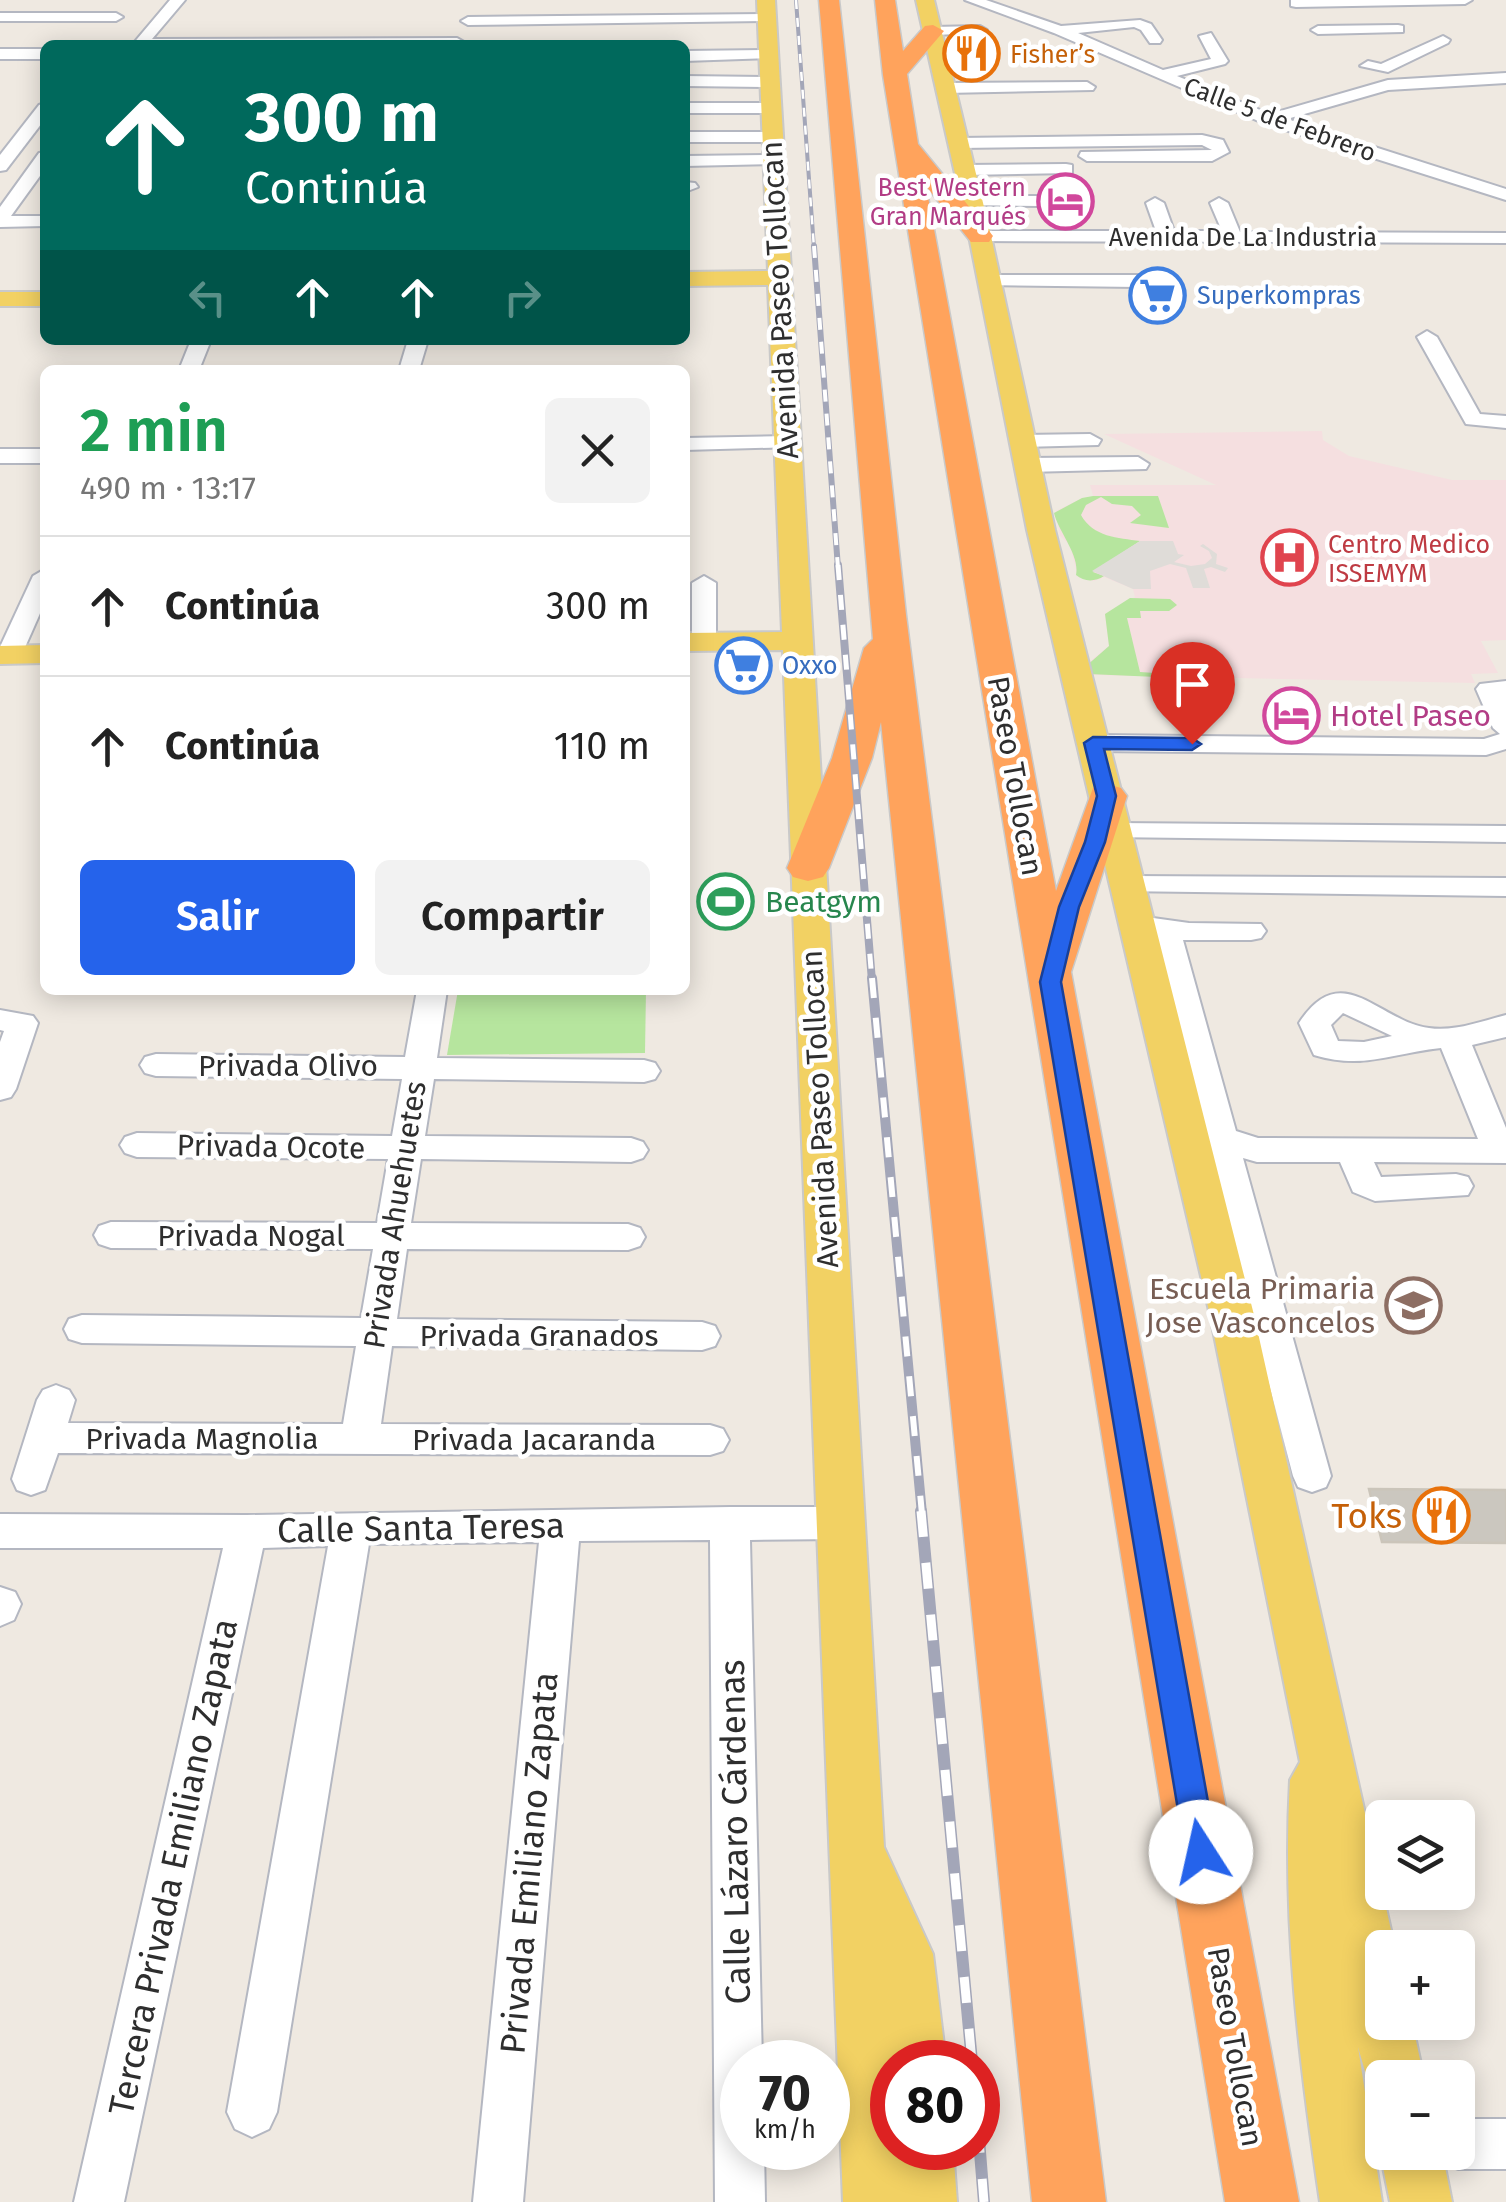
<!DOCTYPE html>
<html lang="es">
<meta charset="utf-8">
<style>
:root{--surface:#fff;--page:#f2f2f2;--text:#222;--muted:#767676;--line:#e0e0e0;--accent:#2563eb}
body{margin:0;font-family:"Fira Sans",sans-serif;background:var(--page);color:var(--text);height:100vh;display:flex;flex-direction:column;font-size:38px;white-space:nowrap}
*{box-sizing:border-box;margin:0}
p{font-size:32px;color:var(--muted)}
.icon{flex:none;width:55px;height:55px;fill:none;stroke:currentColor;stroke-width:2;stroke-linecap:round;stroke-linejoin:round}
.map{position:relative;flex:1;overflow:hidden}
.panel{position:absolute;left:40px;top:365px;width:650px;height:630px;display:flex;flex-direction:column;background:var(--surface);border-radius:15px;box-shadow:0 5px 25px #0003}
.panel>*{flex:none}
.guide{position:absolute;left:40px;top:40px;width:650px;height:305px;border-radius:15px;box-shadow:0 5px 25px #0003;background:#00695c;color:#fff;overflow:hidden}
.fabs{position:absolute;left:1365px;top:1800px;display:grid;gap:20px}
.fabs a{display:grid;place-items:center;width:110px;height:110px;border-radius:15px;background:var(--surface);box-shadow:0 5px 25px #0003;font-size:50px}
.speed{position:absolute;left:720px;top:2040px;display:flex;gap:20px;font-size:50px;font-weight:700;text-align:center}
.speed>*{display:grid;place-content:center;width:130px;height:130px;border-radius:50%;background:var(--surface);box-shadow:0 5px 25px #0003;line-height:1}
.speed small{font-size:25px;font-weight:400}
.speed .limit{border:15px solid #d22;background:#fff;color:#111}
.pin{position:absolute;display:grid;place-items:center;width:85px;height:85px;color:#fff;margin:-102px -42px;border-radius:50% 50% 50% 0;rotate:-45deg;box-shadow:0 0 10px #0007}
.pin .icon{rotate:45deg}
.me{position:absolute;width:110px;margin:-55px;rotate:350deg;stroke-linejoin:round;filter:drop-shadow(0 0 8px #0008)}
.turn{display:flex;align-items:center;gap:35px;height:210px;padding:0 40px;font-size:45px}
.turn .icon{width:130px;height:130px;stroke-width:2.5}
.turn b{display:block;font-size:70px;line-height:85px}
.lanes{display:flex;align-items:center;height:95px;padding:0 40px;background:#0003;justify-content:center;gap:50px;direction:ltr}
.lanes .off{opacity:.35}
.round{display:grid;place-items:center;flex:none;width:105px;height:105px;border-radius:15px;background:var(--page)}
.head{display:flex;align-items:center;justify-content:space-between;height:170px;padding:0 40px}
h1{font-size:60px;font-weight:600;line-height:75px;color:#1e9e55}
.action{display:flex;gap:20px;margin-top:auto;padding:20px 40px}
.action a{flex:1;height:115px;border-radius:15px;background:var(--accent);color:#fff;font-size:40px;font-weight:600;line-height:115px;text-align:center}
.action a+a{background:var(--page);color:var(--text)}
ul{padding:0;list-style:none}
li{display:flex;align-items:center;gap:30px;height:140px;padding:0 40px;border-top:2px solid var(--line)}
li div{flex:1}
li b{display:block;font-size:38px}
li em{font-style:normal}
.map>svg:first-child{display:block}
.medical{fill:#f5dfe0}
.green{fill:#b6e59e}
.plaza{fill:#dfdcd8}
.building{fill:#cbc7bf;stroke:#cbc5ba;stroke-width:2.5}
.lines{fill:none;stroke-linecap:round;stroke-linejoin:round}
.minor-casing{stroke:#b4b7c1;stroke-width:4}
.major-casing{stroke:#c9c9c9;stroke-width:4}
.highway-casing{stroke:#c9c9c9;stroke-width:3}
.minor{fill:#fff;fill-rule:evenodd}
.major{fill:#f2d163;fill-rule:evenodd}
.highway{fill:#ffa35c;fill-rule:evenodd}
.rail-far4-casing{stroke:#a3a6b8;stroke-width:4}
.rail-far3-casing{stroke:#a3a6b8;stroke-width:6}
.rail-far2-casing{stroke:#a3a6b8;stroke-width:8}
.rail-far1-casing{stroke:#a3a6b8;stroke-width:10}
.rail-casing{stroke:#a3a6b8;stroke-width:12}
.rail-far4{stroke:#fff;stroke-width:2.5;stroke-dasharray:9;stroke-linecap:butt}
.rail-far3{stroke:#fff;stroke-width:4;stroke-dasharray:12;stroke-linecap:butt}
.rail-far2{stroke:#fff;stroke-width:5;stroke-dasharray:15;stroke-linecap:butt}
.rail-far1{stroke:#fff;stroke-width:6;stroke-dasharray:20;stroke-linecap:butt}
.rail{stroke:#fff;stroke-width:9;stroke-dasharray:26;stroke-linecap:butt}
.route{fill:#2563eb;stroke:#184099;stroke-width:2.5}
.labels{text-anchor:middle;stroke-width:9;stroke-linejoin:round;paint-order:stroke}
.far-food-label{font-size:25px;fill:#c56008;stroke:#fff;text-anchor:start}
.far-street-label{font-size:25px;fill:#2e2e2e;stroke:#fff}
.far-hotel-label{font-size:25px;fill:#b23c85;stroke:#fff;text-anchor:end}
.far-shop-label{font-size:25px;fill:#366cbe;stroke:#fff;text-anchor:start}
.far-health-label{font-size:25px;fill:#be3a42;stroke:#fff;text-anchor:start}
.street-label{font-size:30px;fill:#2e2e2e;stroke:#fff}
.hotel-label{font-size:30px;fill:#b23c85;stroke:#fff;text-anchor:start}
.leisure-label{font-size:30px;fill:#27864d;stroke:#fff;text-anchor:start}
.education-label{font-size:30px;fill:#785e54;stroke:#fff;text-anchor:end}
.near-food-label{font-size:35px;fill:#c56008;stroke:#fff;text-anchor:end}
.near-street-label{font-size:35px;fill:#2e2e2e;stroke:#fff}
</style>
<div class="map">
<svg width="1506" height="2202" viewBox="0 0 1506 2202">
<rect width="100%" height="100%" fill="#efe9e1"/>
<!-- medical -->
<polygon class="medical" points="1322,431 1323,440 1349,456 1452,480 1506,480 1506,640 1481,641 1498,673 1471,674 1475,683 1092,675 1089,662 1109,646 1105,614 1135,597 1133,589 1104,577 1094,581 1078,577 1070,545 1060,536 1056,511 1082,498 1094,499 1090,485 1216,485 1104,434"/>
<!-- green -->
<g class="green">
<path d="M1093 496H1158L1169 528 1130 523 1141 515 1132 506 1112 504 1101 497 1086 505 1081 515C1093 537 1118 538 1140 541L1093 572 1104 576C1095 582 1084 582 1076 575 1080 555 1059 533 1054 513L1082 498Z"/>
<polygon points="1130,598 1170,599 1177,605 1169,611 1140,611 1141,618 1127,618 1140,672 1155,673 1157,677 1088,674 1085,667 1109,646 1105,614"/>
<polygon points="458,990 646,990 645,1053 447,1055"/>
</g>
<!-- plaza -->
<polygon class="plaza" points="1140,541 1173,541 1178,554 1184,555 1174,562 1191,566 1205,564 1212,558 1209,551 1200,546 1203,544 1217,554 1216,564 1228,568 1225,572 1211,567 1204,569 1210,588 1193,588 1186,568 1170,564 1150,571 1151,589 1133,589 1092,571"/>
<!-- building -->
<polygon class="building" points="1369,1489 1506,1490 1506,1543 1382,1542"/>
<g class="lines">
<defs>
<g id="minor">
<polygon points="170,0 185,0 152,39 457,38 464,42 132,45"/>
<polygon points="965,0 986,0 1061,26 1140,20 1151,24 1162,40 1160,43 1150,43 1141,30 1134,27 1078,33 1163,70 1211,59 1199,36 1211,33 1228,61 1225,64 1177,76 1270,114 1388,80 1506,73 1506,83 1388,90 1287,119 1506,189 1506,200 1263,123 1054,33"/>
<polygon points="1291,0 1472,0 1465,4 1296,7 1291,6"/>
<polygon points="0,13 116,13 123,17 116,21 0,21"/>
<polygon points="766,14 771,15 771,21 468,25 461,21 468,17"/>
<polygon points="1398,25 1403,26 1403,32 1318,34 1311,30 1318,26"/>
<polygon points="980,26 987,30 985,33 933,35 926,31 933,27"/>
<polygon points="1443,36 1450,40 1448,43 1388,72 1360,66 1368,61 1381,64"/>
<rect x="0" y="49" width="45" height="10"/>
<polygon points="768,50 776,55 773,58 685,61 685,51"/>
<polygon points="685,76 770,77 778,82 770,87 685,86"/>
<polygon points="1087,82 1095,87 1093,90 946,93 938,88 946,83"/>
<polygon points="45,103 45,119 6,170 0,171 0,155 39,105"/>
<polygon points="685,103 771,103 779,108 771,113 685,113"/>
<polygon points="685,132 772,132 780,137 772,142 685,142"/>
<polygon points="1202,135 1223,140 1229,152 1212,161 1087,161 1079,156 1081,152 1212,150 1202,145 959,148 951,143 959,138"/>
<polygon points="45,152 45,169 11,216 45,216 45,226 0,227 0,207 39,153"/>
<polygon points="773,155 779,156 779,164 685,166 685,156"/>
<polygon points="1066,164 1072,165 1072,173 965,175 957,170 965,165"/>
<polygon points="685,182 695,183 698,187 685,192"/>
<polygon points="972,196 1039,196 1048,201 1039,206 966,205 963,201"/>
<polygon points="1155,198 1164,203 1174,231 1222,231 1210,203 1219,198 1228,203 1240,232 1506,233 1506,243 980,241 971,236 980,231 1156,231 1146,203"/>
<polygon points="988,275 1138,275 1147,281 1138,287 981,285 979,281"/>
<polygon points="1427,331 1437,337 1480,414 1506,416 1506,428 1466,424 1417,337"/>
<polygon points="191,340 211,340 199,370 179,370"/>
<polygon points="408,340 428,340 419,370 399,370"/>
<polygon points="1090,434 1101,440 1098,445 1022,447 1011,441 1022,435"/>
<polygon points="788,436 799,442 796,447 685,450 685,438"/>
<rect x="0" y="449" width="45" height="14"/>
<polygon points="1138,457 1149,464 1146,469 1027,472 1016,465 1027,458"/>
<polygon points="45,569 45,602 22,654 9,662 0,659 0,647 33,576"/>
<polygon points="704,576 716,583 716,642 704,649 692,642 692,583"/>
<polygon points="1506,681 1506,749 1486,755 1093,751 1080,743 1093,735 1484,739 1500,734 1493,728 1476,689 1480,684"/>
<polygon points="1115,823 1506,826 1506,842 1105,837 1101,831 1105,825"/>
<polygon points="1128,876 1506,878 1506,896 1118,891 1114,885 1118,879"/>
<path d="M1146 917 1189 923 1261 924 1266 931 1261 938 1251 940H1183L1236 1131 1258 1138 1478 1139 1441 1048C1393 1053 1363 1070 1314 1055L1299 1023C1342 956 1379 1022 1429 1028 1454 1032 1482 1021 1506 1015V1037L1472 1045 1506 1128V1163L1374 1162 1381 1177 1456 1174 1468 1177 1473 1186 1468 1195 1375 1201 1353 1192 1340 1162H1257L1243 1158 1331 1476 1326 1487 1312 1492 1298 1487 1293 1476 1207 1146 1191 1141 1186 1133 1191 1125 1200 1122 1152 936 1136 932 1131 926 1136 920ZM1343 1013 1392 1036 1364 1042 1338 1041 1331 1025Z"/>
<polygon points="417,990 447,990 437,1058 644,1060 655,1063 660,1071 655,1079 644,1082 434,1079 425,1136 631,1138 643,1142 648,1150 643,1158 631,1162 421,1159 411,1223 628,1224 640,1228 645,1237 640,1246 628,1250 407,1249 397,1319 702,1322 715,1326 720,1336 715,1346 702,1350 392,1346 381,1424 710,1425 723,1429 729,1440 723,1451 710,1455 58,1453 45,1490 31,1495 17,1490 12,1479 37,1400 43,1390 56,1385 69,1390 75,1400 68,1423 343,1424 356,1346 82,1343 69,1339 64,1329 69,1319 82,1315 361,1318 373,1249 111,1248 99,1244 94,1235 99,1226 111,1222 377,1223 388,1159 137,1157 125,1153 120,1145 125,1137 137,1133 392,1136 402,1079 156,1076 145,1073 140,1065 145,1057 156,1054 405,1057"/>
<polygon points="0,1010 33,1016 38,1023 16,1089 11,1097 0,1100 0,1042 4,1031 0,1030"/>
<polygon points="730,1507 842,1507 856,1511 862,1523 856,1535 842,1539 750,1540 762,2062 742,2062 742,2148 764,2148 765,2202 715,2202 710,1540 579,1541 523,2202 473,2202 539,1542 369,1544 277,2112 269,2129 252,2137 235,2129 227,2112 328,1546 263,1548 124,2202 74,2202 223,1548 0,1548 0,1514 247,1515"/>
<polygon points="0,1587 15,1592 21,1604 14,1620 0,1626"/>
<polygon points="1458,2119 1506,2119 1506,2169 1458,2169 1440,2162 1437,2152 1458,2152"/>
</g>
<g id="major">
<polygon points="757,0 775,0 884,1847 933,1954 946,2062 892,2062 892,2148 953,2148 957,2202 843,2202 783,650 685,651 685,633 782,632 768,285 685,286 685,272 768,271"/>
<path d="M916 0H934L991 236 1055 530 1254 1315 1395 1948H1382V2022H1412L1424 2078H1382V2103L1373 2099 1358 2047 1382 2202H1320C1299 2061 1282 1922 1290 1780L1300 1762 1210 1315 1027 530 969 236Z"/>
<rect x="0" y="292" width="45" height="14"/>
<polygon points="45,645 45,663 0,664 0,646"/>
<polygon points="1382,2146 1382,2152 1442,2152 1452,2202 1390,2202 1380,2152"/>
</g>
<g id="highway">
<polygon points="819,0 839,0 906,615 1106,2202 1032,2202 881,722 872,758 829,868 823,877 808,881 793,877 787,868 832,758 864,648 873,639"/>
<polygon points="875,0 895,0 903,51 925,26 933,25 944,31 907,74 918,144 993,236 989,242 971,242 926,186 1056,891 1093,788 1107,784 1121,788 1127,796 1071,972 1299,2202 1225,2202 883,75"/>
</g>
</defs>
<!-- minor casing -->
<use href="#minor" class="minor-casing"/>
<!-- major casing -->
<use href="#major" class="major-casing"/>
<!-- highway casing -->
<use href="#highway" class="highway-casing"/>
<!-- minor -->
<use href="#minor" class="minor"/>
<!-- major -->
<use href="#major" class="major"/>
<!-- highway -->
<use href="#highway" class="highway"/>
<defs>
<polyline id="rail-far4" points="796,0 814,248"/>
<polyline id="rail-far3" points="814,246 838,568"/>
<polyline id="rail-far2" points="838,565 872,981"/>
<polyline id="rail-far1" points="872,978 922,1514"/>
<g id="rail">
<polyline points="921,1511 972,2062"/>
<polyline points="978,2127 984,2202"/>
</g>
</defs>
<!-- rail-far4 casing -->
<use href="#rail-far4" class="rail-far4-casing"/>
<!-- rail-far3 casing -->
<use href="#rail-far3" class="rail-far3-casing"/>
<!-- rail-far2 casing -->
<use href="#rail-far2" class="rail-far2-casing"/>
<!-- rail-far1 casing -->
<use href="#rail-far1" class="rail-far1-casing"/>
<!-- rail casing -->
<use href="#rail" class="rail-casing"/>
<!-- rail-far4 -->
<use href="#rail-far4" class="rail-far4"/>
<!-- rail-far3 -->
<use href="#rail-far3" class="rail-far3"/>
<!-- rail-far2 -->
<use href="#rail-far2" class="rail-far2"/>
<!-- rail-far1 -->
<use href="#rail-far1" class="rail-far1"/>
<!-- rail -->
<use href="#rail" class="rail"/>
</g>
<!-- route -->
<polygon class="route" points="1093,737 1192,738 1201,744 1192,750 1104,749 1116,796 1105,842 1079,907 1061,982 1217,1852 1212,1863 1201,1867 1190,1863 1185,1852 1040,982 1059,907 1085,842 1097,796 1084,743"/>
<!-- icons -->
<defs>
<symbol id="restaurant-ring" viewBox="-11 -11 22 22"><circle r="9.5" fill="#fff" stroke="#e8710a" stroke-width="1.5"/><path d="M-5-6h1v4h1v-4h1v4h1v-4h1v5L-1.5 .5V6h-2V.5L-5-1ZM5-6V6H3V1.5H1.5Q1.5-4 5-6Z" fill="#e8710a"/></symbol>
<symbol id="hotel-ring" viewBox="-11 -11 22 22"><circle r="9.5" fill="#fff" stroke="#d1479c" stroke-width="1.5"/><path d="M-6-4.5h1.5V1H6V5H4.5V3h-9V5H-6ZM-4 0a1.8 1.8 0 1 1 3.6 0ZM.5 0V-2.5h3Q6-2.5 6 0Z" fill="#d1479c"/></symbol>
<symbol id="supermarket-ring" viewBox="-11 -11 22 22"><circle r="9.5" fill="#fff" stroke="#3f7fe0" stroke-width="1.5"/><path d="M-6-5.5h2.5l.6 2H6L4.5 2H-2.5L-4.4-4H-6ZM-1.5 3.2a1.3 1.3 0 1 0 .1 0ZM3 3.2a1.3 1.3 0 1 0 .1 0Z" fill="#3f7fe0"/></symbol>
<symbol id="hospital-ring" viewBox="-11 -11 22 22"><circle r="9.5" fill="#fff" stroke="#e0444e" stroke-width="1.5"/><path d="M-5-5h3v3.5h4V-5h3V5h-3V1.5h-4V5h-3Z" fill="#e0444e"/></symbol>
<symbol id="stadium-ring" viewBox="-11 -11 22 22"><circle r="9.5" fill="#fff" stroke="#2e9e5b" stroke-width="1.5"/><path d="M0-5a6.5 5 0 1 0 0 10a6.5 5 0 1 0 0-10ZM-3.5-1.8h7v3.6h-7Z" fill="#2e9e5b"/></symbol>
<symbol id="school-ring" viewBox="-11 -11 22 22"><circle r="9.5" fill="#fff" stroke="#8d6e63" stroke-width="1.5"/><path d="M0-5L7-2L0 1L-7-2ZM-4 1L0 2.5L4 1V4Q0 6-4 4Z" fill="#8d6e63"/></symbol>
</defs>
<g fill-rule="evenodd">
<use href="#restaurant-ring" x="940" y="22" width="63" height="63"/>
<use href="#hotel-ring" x="1034" y="170" width="63" height="63"/>
<use href="#supermarket-ring" x="1126" y="264" width="63" height="63"/>
<use href="#hospital-ring" x="1258" y="526" width="63" height="63"/>
<use href="#supermarket-ring" x="712" y="634" width="63" height="63"/>
<use href="#hotel-ring" x="1260" y="684" width="63" height="63"/>
<use href="#stadium-ring" x="694" y="870" width="63" height="63"/>
<use href="#school-ring" x="1382" y="1274" width="63" height="63"/>
<use href="#restaurant-ring" x="1410" y="1484" width="63" height="63"/>
</g>
<g class="labels">
<!-- far-food labels -->
<g class="far-food-label">
<text x="1010" y="63">Fisher’s</text>
</g>
<!-- far-street labels -->
<g class="far-street-label">
<text transform="translate(1280 119) rotate(20)" y="9">Calle 5 de Febrero</text>
<text x="1243" y="246">Avenida De La Industria</text>
</g>
<!-- far-hotel labels -->
<g class="far-hotel-label">
<text x="1026" y="196">Best Western<tspan x="1026" dy="29">Gran Marqués</tspan></text>
</g>
<!-- far-shop labels -->
<g class="far-shop-label">
<text x="1197" y="304">Superkompras</text>
<text x="782" y="674">Oxxo</text>
</g>
<!-- far-health labels -->
<g class="far-health-label">
<text x="1328" y="553">Centro Medico<tspan x="1328" dy="29">ISSEMYM</tspan></text>
</g>
<!-- street labels -->
<g class="street-label">
<text transform="translate(780 300) rotate(-93)" y="10">Avenida Paseo Tollocan</text>
<text transform="translate(1015 776) rotate(80)" y="10">Paseo Tollocan</text>
<text x="288" y="1076">Privada Olivo</text>
<text transform="translate(820 1109) rotate(-93)" y="10">Avenida Paseo Tollocan</text>
<text transform="translate(271 1147) rotate(1)" y="10">Privada Ocote</text>
<text transform="translate(395 1215) rotate(-81)" y="10">Privada Ahuehuetes</text>
<text x="251" y="1246">Privada Nogal</text>
<text x="539" y="1346">Privada Granados</text>
<text x="202" y="1449">Privada Magnolia</text>
<text x="534" y="1450">Privada Jacaranda</text>
<text transform="translate(1235 2047) rotate(80)" y="10">Paseo Tollocan</text>
</g>
<!-- hotel labels -->
<g class="hotel-label">
<text x="1330" y="726">Hotel Paseo</text>
</g>
<!-- leisure labels -->
<g class="leisure-label">
<text x="765" y="912">Beatgym</text>
</g>
<!-- education labels -->
<g class="education-label">
<text x="1375" y="1299">Escuela Primaria<tspan x="1375" dy="34">Jose Vasconcelos</tspan></text>
</g>
<!-- near-food labels -->
<g class="near-food-label">
<text x="1402" y="1528">Toks</text>
</g>
<!-- near-street labels -->
<g class="near-street-label">
<text transform="translate(421 1528) rotate(-1)" y="12">Calle Santa Teresa</text>
<text transform="translate(735 1832) rotate(-91)" y="12">Calle Lázaro Cárdenas</text>
<text transform="translate(529 1863) rotate(-85)" y="12">Privada Emiliano Zapata</text>
<text transform="translate(173 1867) rotate(-78)" y="12">Tercera Privada Emiliano Zapata</text>
</g>
</g>
</svg>
<div class="fabs">
<a><svg class="icon" aria-label="layers" viewBox="0 0 24 24"><path d="M12 4l9 5-9 5-9-5zM3 14l9 5 9-5"/></svg></a>
<a>+</a>
<a>−</a>
</div>
<div class="speed"><div>70<small>km/h</small></div><div class="limit">80</div></div>
<div class="pin" style="left:1192px;top:744px;background:#d93025"><svg class="icon" aria-label="arrive" viewBox="0 0 24 24"><path d="M6 21V4h12l-3 4 3 4H6"/></svg></div>
<svg class="me" style="left:1201px;top:1852px" viewBox="-20 -20 40 40"><circle r="19" fill="#fff"/><path d="M0-13L10 11 0 6-10 11z" fill="#2563eb"/></svg>
<div class="guide">
<div class="turn"><svg class="icon" aria-label="ahead" viewBox="0 0 24 24"><path d="M12 20V5M6 11l6-6 6 6"/></svg><div><b>300 m</b>Continúa</div></div>
<div class="lanes"><svg class="icon off" aria-label="left" viewBox="0 0 24 24"><path d="M17 20v-9H6M10 6l-5 5 5 5"/></svg><svg class="icon" aria-label="ahead" viewBox="0 0 24 24"><path d="M12 20V5M6 11l6-6 6 6"/></svg><svg class="icon" aria-label="ahead" viewBox="0 0 24 24"><path d="M12 20V5M6 11l6-6 6 6"/></svg><svg class="icon off" aria-label="right" viewBox="0 0 24 24"><path d="M7 20v-9h11M14 6l5 5-5 5"/></svg></div>
</div>
<section class="panel">
<div class="head"><div><h1>2 min</h1><p>490 m · 13:17</p></div><a class="round"><svg class="icon" aria-label="close" viewBox="0 0 24 24"><path d="M6 6l12 12M18 6L6 18"/></svg></a></div>
<ul>
<li><svg class="icon" aria-label="ahead" viewBox="0 0 24 24"><path d="M12 20V5M6 11l6-6 6 6"/></svg><div><b>Continúa</b></div><em>300 m</em></li>
<li><svg class="icon" aria-label="ahead" viewBox="0 0 24 24"><path d="M12 20V5M6 11l6-6 6 6"/></svg><div><b>Continúa</b></div><em>110 m</em></li>
</ul>
<div class="action"><a>Salir</a><a>Compartir</a></div>
</section>
</div>
